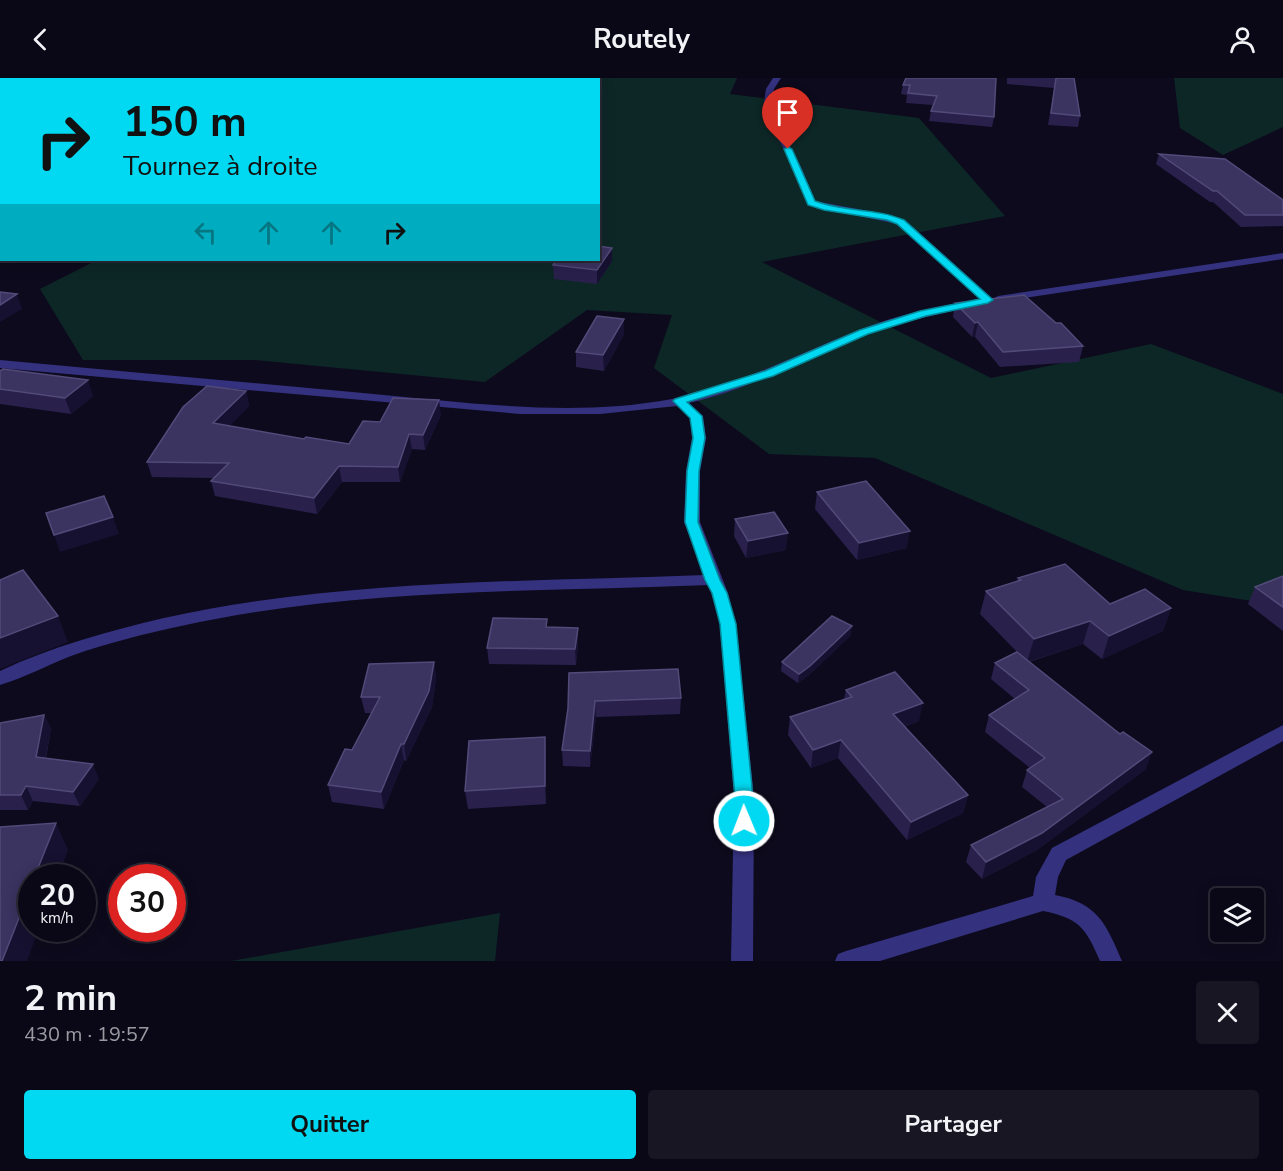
<!DOCTYPE html>
<html lang="fr">
<meta charset="utf-8">
<style>
:root{--surface:#0a0816;--page:#181623;--text:#f1f3f6;--muted:#999aa1;--line:#2a2935;--accent:#00d9f1}
body{margin:0;font-family:"Nunito Sans",sans-serif;background:var(--page);color:var(--text);height:100vh;display:flex;flex-direction:column;font-size:22px;white-space:nowrap}
*{box-sizing:border-box;margin:0}
p{font-size:20px;color:var(--muted)}
.icon{flex:none;width:33px;height:33px;fill:none;stroke:currentColor;stroke-width:2;stroke-linecap:round;stroke-linejoin:round}
.map{position:relative;height:883px;overflow:hidden}
.side{display:flex;flex-direction:column;background:var(--surface);flex:1}
.side>*{flex:none}
.banner{position:absolute;left:0px;top:0px;width:600px;height:183px;box-shadow:0 3px 15px #0003,0 0 0 2px var(--line);background:#00d9f1;color:#111;overflow:hidden}
.controls{position:absolute;left:1210px;top:810px;display:grid;gap:12px}
.controls a{display:grid;place-items:center;width:54px;height:54px;border-radius:6px;background:var(--surface);box-shadow:0 3px 15px #0003,0 0 0 2px var(--line);font-size:30px}
.speed{position:absolute;left:18px;top:786px;display:flex;gap:12px;font-size:30px;font-weight:700;text-align:center}
.speed>*{display:grid;place-content:center;width:78px;height:78px;border-radius:50%;background:var(--surface);box-shadow:0 3px 15px #0003,0 0 0 2px var(--line);line-height:1}
.speed small{font-size:15px;font-weight:400}
.speed .limit{border:9px solid #d22;background:#fff;color:#111}
.pin{position:absolute;display:grid;place-items:center;width:51px;height:51px;color:#fff;margin:-62px -26px;border-radius:50% 50% 50% 0;rotate:-45deg;box-shadow:0 0 6px #0007}
.pin .icon{rotate:45deg}
.me{position:absolute;width:66px;margin:-33px;rotate:359deg;stroke-linejoin:round;filter:drop-shadow(0 0 4px #0008)}
.turn{display:flex;align-items:center;gap:21px;height:126px;padding:0 24px;font-size:27px}
.turn .icon{width:78px;height:78px;stroke-width:2.5}
.turn b{display:block;font-size:42px;line-height:51px}
.lanes{display:flex;align-items:center;height:57px;padding:0 24px;background:#0003;justify-content:center;gap:30px;direction:ltr}
.lanes .off{opacity:.35}
.round{display:grid;place-items:center;flex:none;width:63px;height:63px;border-radius:6px;background:var(--page)}
.summary{display:flex;align-items:center;justify-content:space-between;height:102px;padding:0 24px}
h1{font-size:36px;font-weight:700;line-height:45px}
.primary-button{display:flex;gap:12px;margin-top:auto;padding:12px 24px}
.primary-button a{flex:1;height:69px;border-radius:6px;background:var(--accent);color:#111;font-size:24px;font-weight:700;line-height:69px;text-align:center}
.primary-button a+a{background:var(--page);color:var(--text)}
header{display:flex;justify-content:space-between;align-items:center;height:78px;padding:0 24px;background:var(--surface);font-size:27px;font-weight:700}
.map>svg:first-child{display:block}
.green{fill:#0d2726}
.lines{fill:none;stroke-linecap:round;stroke-linejoin:round}
.minor{fill:#34317f;fill-rule:evenodd}
.wall{fill:#29214c}
.shaded-wall{fill:#171131}
.building{fill:#3b3360;stroke:#524a79;stroke-width:1.5}
.route{fill:#00d9f1;stroke:#008d9d;stroke-width:1.5}
</style>
<header><svg class="icon" aria-label="back" viewBox="0 0 24 24"><path d="M15 5l-7 7 7 7"/></svg>Routely<svg class="icon" aria-label="person" viewBox="0 0 24 24"><circle cx="12" cy="8" r="4"/><path d="M4 21q1-7 8-7t8 7"/></svg></header>
<div class="map">
<svg width="1283" height="883" viewBox="0 0 1283 883">
<rect width="100%" height="100%" fill="#0d0a1d"/>
<!-- green -->
<g class="green">
<polygon points="505,0 737,0 730,16 919,40 1005,138 762,184 991,300 1151,266 1283,316 1283,528 1183,512 875,380 769,376 654,290 672,237 587,232 485,304 255,282 83,282 40,211 97,182 598,182 598,2 501,1"/>
<polygon points="1174,0 1283,0 1283,49 1223,77 1180,50"/>
<polygon points="500,835 495,883 231,883"/>
</g>
<g class="lines">
<!-- minor -->
<g class="minor">
<polygon points="379,0 387,0 378,2"/>
<polygon points="773,0 781,0 774,11 771,31 802,91 815,123 879,135 905,142 993,221 998,218 1283,175 1283,181 998,224 993,222 984,224 897,146 808,127 794,91 763,31 766,11"/>
<polygon points="0,156 2,156 0,163"/>
<path d="M975 222 979 223V227C942 236 904 242 868 256 809 280 752 310 689 325L703 338 706 360 700 393V444L728 515 736 546 754 719 753 883H731L734 719 720 546 709 507C533 514 353 510 181 548 144 556 107 565 71 578 48 587 24 600 0 607V593C51 569 108 553 164 540 341 501 524 504 705 497L684 444 686 393 692 360 690 339 677 328 600 336H520L0 290V282C121 293 242 304 363 315 464 324 571 340 672 321 738 308 797 276 859 252 896 237 936 229 975 222Z"/>
<path d="M1283 647V663L1066 782 1058 799 1055 817C1098 825 1106 846 1122 883H1100C1086 850 1079 840 1043 833L880 883H835L838 876 846 873 1033 818 1036 799 1052 770Z"/>
</g>
</g>
<!-- wall -->
<g class="wall">
<polygon points="264,0 361,0 359,2 265,2"/>
<polygon points="906,0 994,39 992,49 929,43 931,33 933,27 906,25 907,17 901,16 903,7"/>
<polygon points="1007,0 1074,0 1080,38 1078,49 1048,47 1054,10 1007,6"/>
<polygon points="1159,76 1283,122 1283,148 1241,149 1213,124 1210,124 1156,86"/>
<polygon points="612,170 612,183 597,206 554,201 553,187"/>
<polygon points="955,225 1056,245 1083,268 1079,284 1000,289 975,259 972,259 953,239"/>
<polygon points="624,256 604,293 576,289 576,274"/>
<polygon points="0,293 93,318 71,336 0,326"/>
<polygon points="246,313 249,328 229,348 304,361 349,366 380,344 441,337 425,372 412,371 400,404 342,404 317,436 215,418 211,403 213,400 152,399 147,384"/>
<polygon points="817,414 907,470 857,482 815,431"/>
<polygon points="735,441 786,472 746,480 734,458"/>
<polygon points="1283,498 1283,553 1248,526 1255,509"/>
<polygon points="1018,500 1110,526 1171,530 1163,553 1102,581 1083,566 1029,584 1146,691 1037,772 982,801 966,784 971,767 1047,729 1022,709 1027,692 1030,690 985,654 989,637 1015,621 991,601 995,585 1018,575 980,536 986,513 1017,503"/>
<polygon points="548,549 578,550 578,566 576,587 489,586 487,570"/>
<polygon points="851,557 809,597 798,605 781,593 782,584"/>
<polygon points="434,584 436,600 432,629 406,683 404,682 384,731 332,724 328,707 352,672 372,635 365,635 361,619"/>
<polygon points="569,595 681,620 680,636 596,639 590,689 563,688 562,672 568,630"/>
<polygon points="846,612 919,643 904,649 968,717 963,735 907,762 838,680 811,690 788,657 790,639 844,621"/>
<polygon points="44,637 51,651 46,680 99,701 80,728 33,723 28,732 0,732 0,645"/>
<polygon points="546,677 546,726 468,731 465,713"/>
</g>
<!-- shaded-wall -->
<g class="shaded-wall">
<polygon points="345,0 361,0 359,2 345,2"/>
<polygon points="421,0 439,0 437,2 419,2"/>
<polygon points="612,170 612,183 597,206 597,192"/>
<polygon points="17,216 22,231 0,244 0,227"/>
<polygon points="624,241 624,256 604,293 603,277"/>
<polygon points="978,244 975,259 972,259 975,245"/>
<polygon points="88,302 93,318 71,336 65,320"/>
<polygon points="246,313 249,328 217,360 213,345"/>
<polygon points="439,322 441,337 425,372 423,357"/>
<polygon points="409,356 412,371 400,404 398,389"/>
<polygon points="339,388 342,404 317,436 314,420"/>
<polygon points="113,439 119,456 60,474 54,457"/>
<polygon points="910,453 907,470 857,482 859,465"/>
<polygon points="788,455 786,472 746,480 748,463"/>
<polygon points="1171,530 1163,553 1102,581 1109,558"/>
<polygon points="58,538 68,564 0,591 0,560"/>
<polygon points="1090,543 1083,566 1027,584 1034,561"/>
<polygon points="852,548 851,557 809,597 798,605 799,596"/>
<polygon points="578,550 578,566 576,587 575,571"/>
<polygon points="434,584 436,600 432,629 406,683 404,666"/>
<polygon points="595,623 596,639 590,689 590,673"/>
<polygon points="923,625 919,643 889,654 893,636"/>
<polygon points="44,637 51,651 43,693 36,679"/>
<polygon points="545,659 546,677 546,726 545,708"/>
<polygon points="841,662 838,680 811,690 813,672"/>
<polygon points="401,666 404,682 384,731 381,714"/>
<polygon points="1152,674 1146,691 1037,772 982,801 986,784"/>
<polygon points="93,686 99,701 80,728 73,714"/>
<polygon points="26,708 33,723 28,732 21,717"/>
<polygon points="968,717 963,735 907,762 911,744"/>
<polygon points="56,745 68,772 58,800 34,800"/>
<polygon points="32,807 32,850 39,850 27,883 2,883"/>
</g>
<!-- building -->
<g class="building">
<polygon points="387,0 421,0 419,2 385,2"/>
<polygon points="906,0 996,0 994,39 931,33 937,18 908,15 910,7 903,7"/>
<polygon points="1056,0 1074,0 1080,38 1051,35"/>
<polygon points="1159,76 1225,81 1283,122 1283,137 1245,137 1217,113 1213,113"/>
<polygon points="598,168 612,170 597,192 553,187 557,182 598,182"/>
<polygon points="0,214 17,216 0,227"/>
<polygon points="1024,217 1056,245 1061,245 1083,268 1003,274 978,244 975,245 955,225"/>
<polygon points="597,238 624,241 603,277 576,274"/>
<polygon points="3,291 88,302 65,320 0,311 0,293"/>
<polygon points="207,308 246,313 213,345 304,361 306,359 349,366 363,343 380,344 393,320 439,322 423,357 409,356 398,389 339,388 314,420 211,403 229,385 147,384 183,329"/>
<polygon points="866,403 910,453 859,465 817,414"/>
<polygon points="104,418 113,439 54,457 46,435"/>
<polygon points="774,434 788,455 748,463 735,441"/>
<polygon points="1065,486 1110,526 1145,511 1171,530 1109,558 1090,543 1034,561 986,513 1021,502 1018,500"/>
<polygon points="23,492 58,538 0,560 0,502"/>
<polygon points="1283,498 1283,529 1255,509"/>
<polygon points="832,538 852,548 810,588 799,596 782,584"/>
<polygon points="493,540 547,541 546,549 578,550 575,571 487,570"/>
<polygon points="1017,574 1120,656 1123,654 1152,674 1042,755 986,784 971,767 1063,721 1027,692 1045,680 989,637 1029,612 995,585"/>
<polygon points="434,584 429,613 404,666 401,666 381,714 328,707 345,671 352,672 380,619 361,619 369,586"/>
<polygon points="678,591 681,620 595,623 590,673 562,672 568,630 569,595"/>
<polygon points="895,594 923,625 893,636 968,717 911,744 841,662 813,672 790,639 852,619 846,612"/>
<polygon points="44,637 36,679 93,686 73,714 26,708 21,717 0,717 0,645"/>
<polygon points="545,659 545,708 465,713 469,663"/>
<polygon points="56,745 34,800 32,800 32,807 2,883 0,883 0,749"/>
</g>
<!-- route -->
<path class="route" d="M788 69 792 71 815 123C843 134 876 130 904 142L993 222 988 225 926 238 868 256 773 298 687 324 702 338 705 360 699 393 698 444 720 502 727 515 736 546 753 720V743L750 748 744 750 738 748 735 743V720L720 546 712 515 705 502 685 444 687 393 693 360 690 340 673 323 675 321 765 293 860 252 920 233 980 221 897 146 887 142 824 132 808 127 784 71Z"/>
</svg>
<div class="controls">
<a><svg class="icon" aria-label="layers" viewBox="0 0 24 24"><path d="M12 4l9 5-9 5-9-5zM3 14l9 5 9-5"/></svg></a>
</div>
<div class="speed"><div>20<small>km/h</small></div><div class="limit">30</div></div>
<div class="pin" style="left:788px;top:71px;background:#d93025"><svg class="icon" aria-label="arrive" viewBox="0 0 24 24"><path d="M6 21V4h12l-3 4 3 4H6"/></svg></div>
<svg class="me" style="left:744px;top:743px" viewBox="-20 -20 40 40"><circle r="17" fill="#00d9f1" stroke="#fff" stroke-width="3"/><path d="M0-11L8 9 0 5-8 9z" fill="#fff"/></svg>
<div class="banner">
<div class="turn"><svg class="icon" aria-label="right" viewBox="0 0 24 24"><path d="M7 20v-9h11M14 6l5 5-5 5"/></svg><div><b>150 m</b>Tournez à droite</div></div>
<div class="lanes"><svg class="icon off" aria-label="left" viewBox="0 0 24 24"><path d="M17 20v-9H6M10 6l-5 5 5 5"/></svg><svg class="icon off" aria-label="ahead" viewBox="0 0 24 24"><path d="M12 20V5M6 11l6-6 6 6"/></svg><svg class="icon off" aria-label="ahead" viewBox="0 0 24 24"><path d="M12 20V5M6 11l6-6 6 6"/></svg><svg class="icon" aria-label="right" viewBox="0 0 24 24"><path d="M7 20v-9h11M14 6l5 5-5 5"/></svg></div>
</div>
</div>
<section class="side">
<div class="summary"><div><h1>2 min</h1><p>430 m · 19:57</p></div><a class="round"><svg class="icon" aria-label="close" viewBox="0 0 24 24"><path d="M6 6l12 12M18 6L6 18"/></svg></a></div>
<div class="primary-button"><a>Quitter</a><a>Partager</a></div>
</section>
